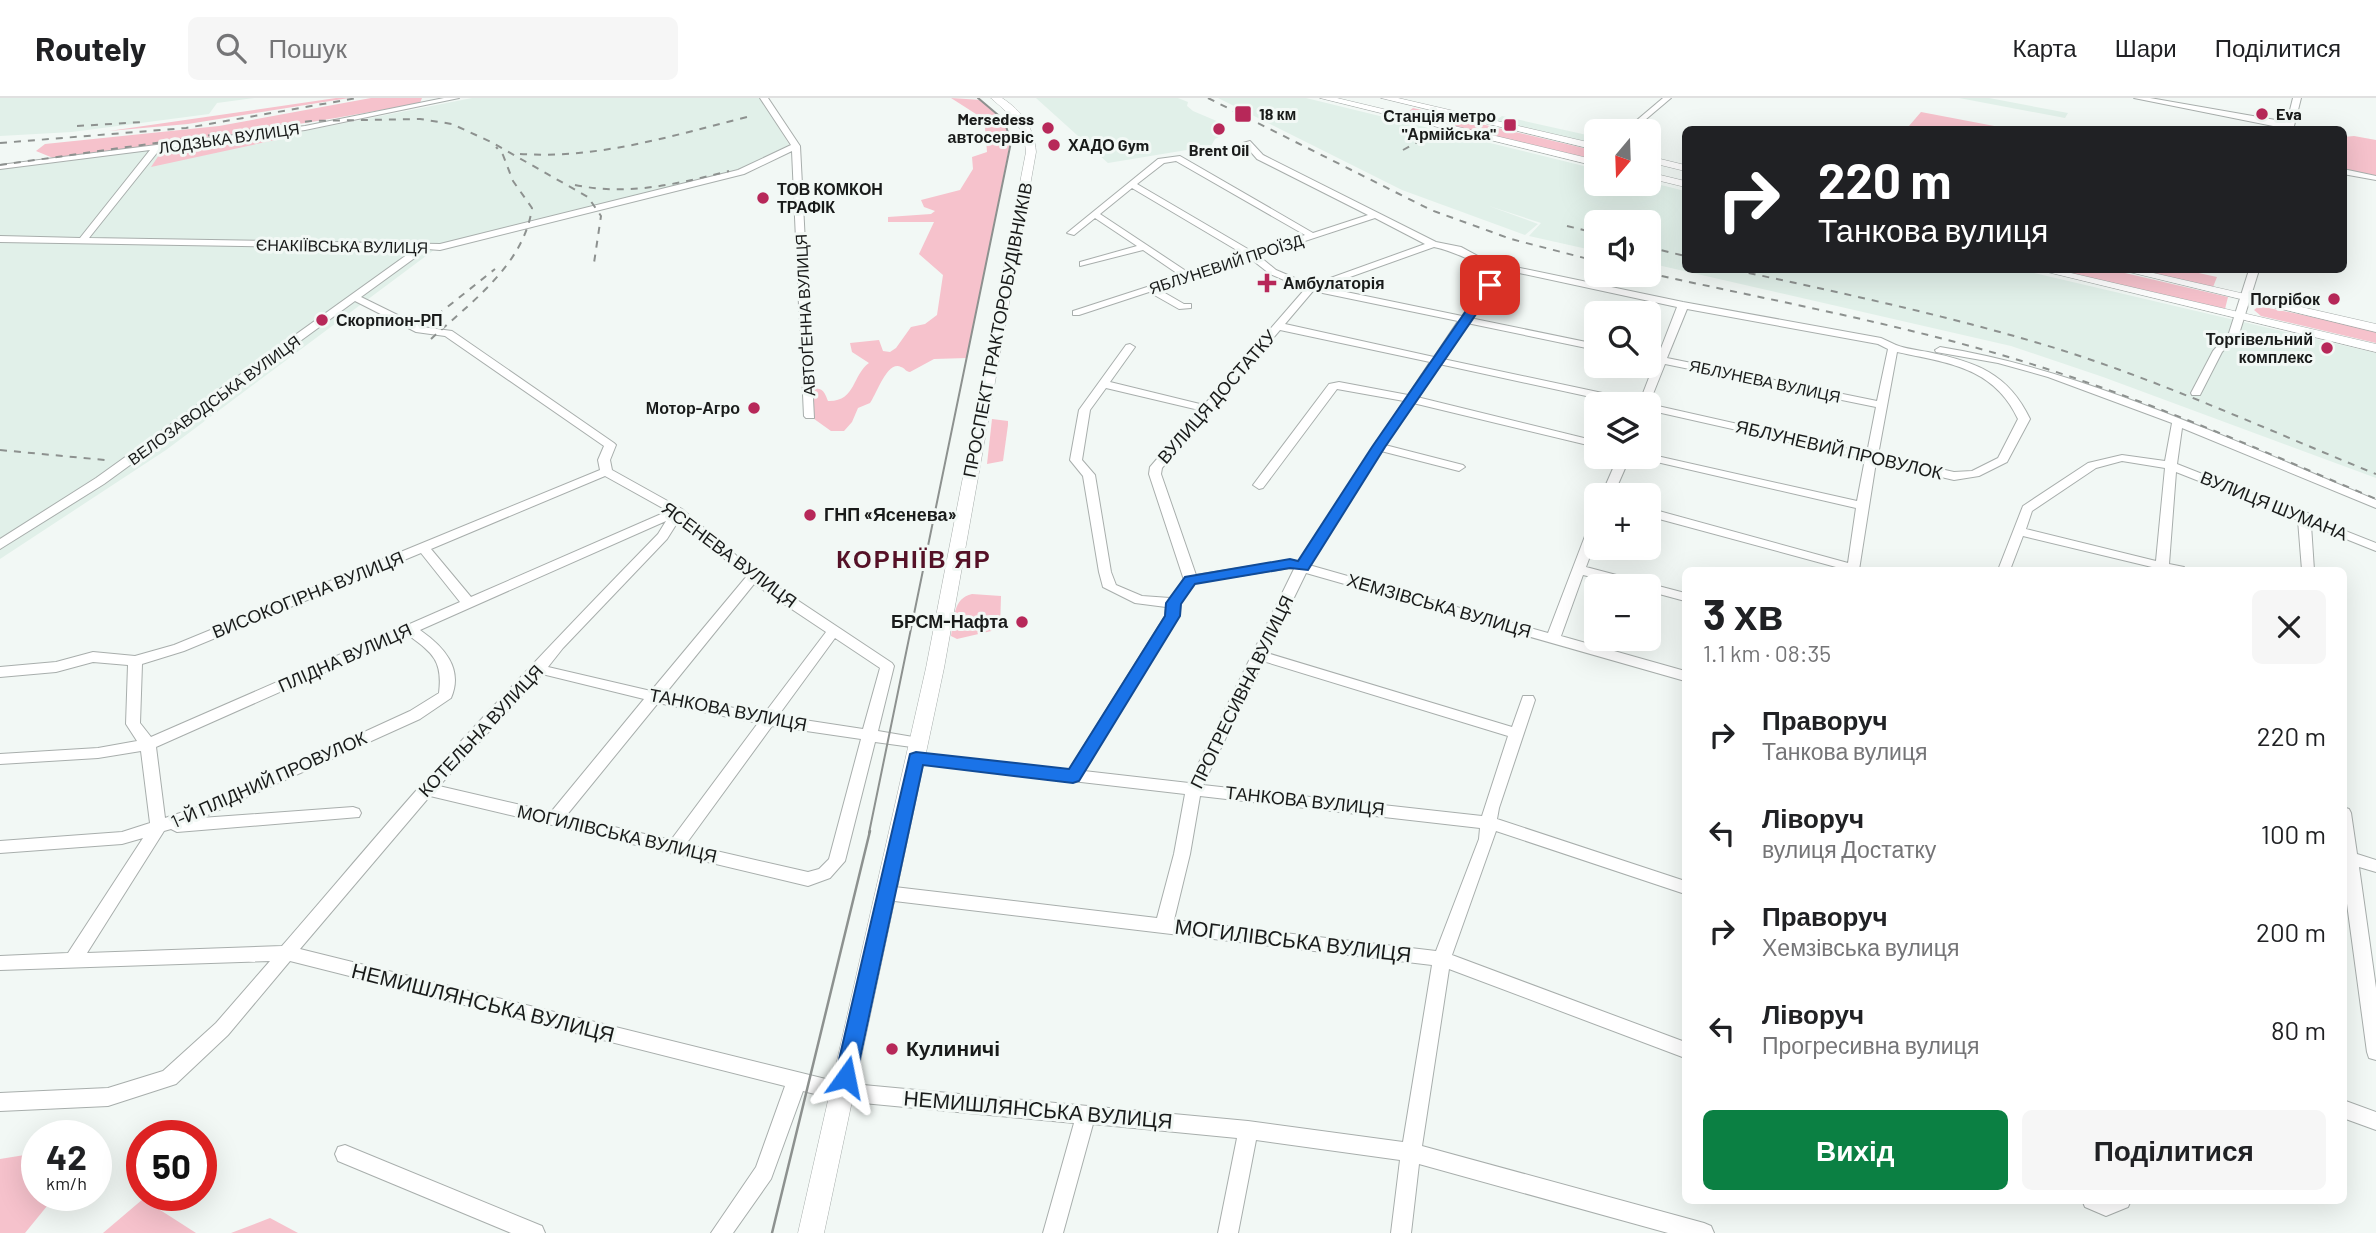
<!DOCTYPE html>
<html lang="uk">
<meta charset="utf-8">
<style>
:root{--surface:#fff;--page:#f6f6f6;--text:#202124;--muted:#757577;--line:#e0e0e0;--accent:#0b8043}
body{margin:0;font-family:Barlow,sans-serif;background:var(--page);color:var(--text);height:100vh;display:flex;flex-direction:column;font-size:26px;white-space:nowrap}
*{box-sizing:border-box;margin:0}
p{font-size:23px;color:var(--muted)}
.icon{flex:none;width:38px;height:38px;fill:none;stroke:currentColor;stroke-width:2;stroke-linecap:round;stroke-linejoin:round}
.map{position:relative;flex:1;overflow:hidden}
.drawer{position:absolute;left:1682px;top:469px;width:665px;height:637px;display:flex;flex-direction:column;background:var(--surface);border-radius:10px;box-shadow:0 7px 28px #0002}
.drawer>*{flex:none}
.hud{position:absolute;left:1682px;top:28px;width:665px;height:147px;border-radius:10px;box-shadow:0 7px 28px #0002;background:#202124;color:#fff;overflow:hidden}
.needle{width:46px;rotate:199deg}
.fabs{position:absolute;left:1584px;top:21px;display:grid;gap:14px}
.fabs a{display:grid;place-items:center;width:77px;height:77px;border-radius:10px;background:var(--surface);box-shadow:0 7px 28px #0002;font-size:35px}
.speed{position:absolute;left:21px;top:1022px;display:flex;gap:14px;font-size:35px;font-weight:700;text-align:center}
.speed>*{display:grid;place-content:center;width:91px;height:91px;border-radius:50%;background:var(--surface);box-shadow:0 7px 28px #0002;line-height:1}
.speed small{font-size:18px;font-weight:400}
.speed .limit{border:10px solid #d22;background:#fff;color:#111}
.pin{position:absolute;display:grid;place-items:center;width:60px;height:60px;color:#fff;margin:-30px;border-radius:14px;box-shadow:0 4px 10px #0006}
.me{position:absolute;width:77px;margin:-38px;rotate:12deg;stroke-linejoin:round;filter:drop-shadow(0 0 5px #0008)}
.turn{display:flex;align-items:center;gap:24px;height:147px;padding:0 21px;font-size:32px}
.turn .icon{width:91px;height:91px;stroke-width:2.5}
.turn b{display:block;font-size:49px;line-height:60px}
.round{display:grid;place-items:center;flex:none;width:74px;height:74px;border-radius:10px;background:var(--page)}
.headline{display:flex;align-items:center;justify-content:space-between;height:119px;padding:0 21px}
h1{font-size:42px;font-weight:700;line-height:52px}
.cta{display:flex;gap:14px;margin-top:auto;padding:14px 21px}
.cta a{flex:1;height:80px;border-radius:10px;background:var(--accent);color:#fff;font-size:28px;font-weight:700;line-height:80px;text-align:center}
.cta a+a{background:var(--page);color:var(--text)}
ul{padding:0;list-style:none}
li{display:flex;align-items:center;gap:21px;height:98px;padding:0 21px}
li div{flex:1}
li b{display:block;font-size:26px}
li em{font-style:normal}
header{display:flex;align-items:center;gap:42px;box-sizing:border-box;height:98px;padding:0 35px;background:var(--surface);border-bottom:2px solid var(--line)}
header strong{font-size:33px}
nav{display:flex;gap:38px;margin-inline-start:auto;font-size:24px}
.search{width:490px;height:63px;background:var(--page);display:flex;align-items:center;gap:18px;box-sizing:border-box;padding:0 24px;border-radius:10px;color:var(--muted);font-size:26px}
.map>svg:first-child{display:block}
.built{fill:#e1f0e9}
.green{fill:#f6c2cc}
.lines{fill:none;stroke-linecap:round;stroke-linejoin:round}
.minor-casing{stroke:#a8aeac;stroke-width:2}
.major-casing{stroke:#a8aeac;stroke-width:1}
.minor{fill:#fff;fill-rule:evenodd}
.major{fill:#fff;fill-rule:evenodd}
.tram-far1{stroke:#8d918f;stroke-width:2}
.tram{stroke:#8d918f;stroke-width:2.5}
.rail{stroke:#8d918f;stroke-width:2;stroke-dasharray:7 7;stroke-linecap:butt}
.route{fill:#1a73e8;stroke:#114b97;stroke-width:2}
.poi-dot{fill:#b72859;stroke:#f2f8f5;stroke-width:2.5}
.labels{text-anchor:middle;stroke-width:6;stroke-linejoin:round;paint-order:stroke}
.far-poi-label{font-size:16px;font-weight:bold;fill:#191b1a;stroke:#f2f8f5;text-anchor:start}
.far-street-label{font-size:16px;fill:#191b1a;stroke:#f2f8f5}
.street-label{font-size:18px;fill:#191b1a;stroke:#f2f8f5}
.poi-label{font-size:18px;font-weight:bold;fill:#191b1a;stroke:#f2f8f5;text-anchor:start}
.near-street-label{font-size:21px;fill:#191b1a;stroke:#f2f8f5}
.near-poi-label{font-size:21px;font-weight:bold;fill:#191b1a;stroke:#f2f8f5;text-anchor:start}
.district-label{font-size:24px;font-weight:bold;letter-spacing:2px;fill:#551127;stroke:#f2f8f5}
</style>
<header>
<strong>Routely</strong>
<div class="search"><svg class="icon" aria-label="search" viewBox="0 0 24 24"><circle cx="10" cy="10" r="6"/><path d="M15 15l6 6"/></svg>Пошук</div>
<nav><a>Карта</a><a>Шари</a><a>Поділитися</a></nav>
</header>
<div class="map">
<svg width="2376" height="1135" viewBox="0 0 2376 1135">
<rect width="100%" height="100%" fill="#f2f8f5"/>
<!-- built -->
<g class="built">
<polygon points="0,0 254,0 217,5 209,16 72,34 0,38"/>
<polygon points="472,0 760,0 790,48 743,71 434,152 166,352 0,461 0,70 63,64 157,49 218,50"/>
<polygon points="1036,0 1178,0 1188,4 1187,8 1193,13 1219,24 1226,32 1225,36 1215,41 1211,48 1108,65"/>
<polygon points="1218,0 1306,0 1596,71 1596,86 1649,84 1685,93 1685,172 2021,172 2376,255 2376,380 2103,279 2011,248 1649,165 1648,124 1596,124 1596,153 1529,138 1541,125 1489,108 1538,126 1525,137 1402,92"/>
<polygon points="1959,0 1989,0 2068,15 2065,20"/>
<polygon points="1502,18 1596,39 1596,46 1495,23"/>
</g>
<!-- green -->
<g class="green">
<polygon points="336,0 349,0 188,26 109,33"/>
<path d="M371 0H422L420 5C298 28 176 45 53 60L36 53 45 46 219 28Z"/>
<path d="M951 0 981 2 1004 22 1011 40 967 260 934 261 910 274C906 274 905 270 901 269 887 262 876 298 870 305L858 310 852 324 844 333H831L810 318 811 290C823 290 824 293 828 303 856 304 852 277 869 265L852 254 850 245 879 242 883 253 890 254 896 250 911 229 925 226 937 217 943 177 919 156 934 124H888V119L931 116 935 113 924 109 921 102 960 92 973 71 972 59 987 54 985 30 990 25Z"/>
<polygon points="1413,10 1596,53 1596,63 1404,17"/>
<polygon points="1921,14 2010,31 1924,32 1909,28"/>
<polygon points="280,37 275,42 151,69 161,54 211,46 217,49"/>
<polygon points="2354,38 2376,42 2376,79 2343,73 2343,39"/>
<polygon points="2057,172 2112,172 2228,199 2225,211"/>
<polygon points="2140,172 2185,172 2217,179 2213,189"/>
<polygon points="2259,208 2376,232 2376,245 2261,218 2254,212"/>
<polygon points="992,321 1008,323 1008,327 1003,363 987,366"/>
<path d="M972 496 1001 498 1000 531 957 541 951 538C954 521 953 500 972 496Z"/>
<polygon points="37,1055 37,1097 56,1097 25,1135 0,1135 0,1061"/>
<polygon points="143,1101 196,1135 103,1135"/>
<polygon points="270,1120 298,1135 231,1135"/>
</g>
<g class="lines">
<defs>
<g id="minor">
<path d="M444 0H459L305 32 160 51 89 140 440 146 738 72 791 47 760 0H768L800 48 814 320H806L804 318 792 53 744 76 440 152 427 151 361 199 422 229 452 233 614 345 616 347 610 362 612 372 682 411 758 476 892 565 894 568 878 633 919 640 924 641 926 645 924 649 919 650 875 644 845 763 830 780 808 788 430 698 300 851 842 985 1248 1023 1403 1044 1432 867 886 802 880 800 878 795 880 790 886 788 1157 820 1174 756 1185 696 916 665 911 664 908 660 911 656 916 655 1069 672 1165 518 1166 509 1135 505 1103 489 1099 474 1083 378 1070 362 1079 312 1126 247 1130 246 1135 249 1110 284 1204 307 1305 191 1270 176 1251 161 1158 191 1184 206H1191V210L1179 211 1149 194 1079 217H1073V213L1181 178 1143 152 1080 168V164L1137 148 1095 120 1074 137 1067 135 1158 61 1180 58 1313 135 1368 117 1257 61 1243 45 1250 43 1263 57 1436 144 1461 149 1487 163 1683 204 1881 240C1886 242 1891 245 1896 247 1906 251 1918 252 1928 254 1976 264 2008 275 2030 321L2007 364 1979 378 1954 382 1876 364 1859 472H1847L1648 418V410L1848 465 1856 410 1648 362 1642 359H1648V356L1857 403 1865 361 1648 312V306H1623L1439 266 1417 299 1596 343V349L1413 305 1385 347 1463 367 1465 369 1459 373 1381 353 1309 467 1548 535 1590 425 1596 421V442L1586 469 1685 495V503L1648 493V488H1629L1583 477 1561 538 1685 573V583L1306 475 1267 555 1512 629 1523 598H1533L1535 602 1499 710 1497 721 1685 783V796L1496 733 1452 857 1685 944V960L1449 871 1422 1048 1704 1125 1711 1128 1714 1135H1668L1419 1066 1411 1135H1391L1400 1062 1256 1042 1238 1135H1218L1237 1040 1093 1026 1063 1135H1043L1074 1025 842 1003 803 993 771 1081 733 1135H711L756 1069 785 988 290 863 228 937 176 986 108 1008 0 1013V995L108 990 163 973 216 925 270 863 0 872V858L68 855 143 740 122 746 0 755V743L122 734 150 725 141 653 98 660 0 666V656L98 650 137 643 126 626 128 567 93 564 56 574 0 579V569L56 564 93 554 135 558 174 547 600 372 598 362 604 348 445 238 416 234 355 203 104 386 0 451V441L96 380 415 151 0 144V138L80 140 150 52 0 71V67L305 28ZM1176 63 1305 137 1253 154 1137 86 1164 65ZM1132 90 1245 157 1189 175 1100 116ZM1375 120 1425 146 1311 187 1276 172 1259 158ZM1434 149C1458 154 1474 166 1497 171L1462 218 1322 189ZM1505 172 1677 209 1658 258 1648 256V262L1655 264 1640 303 1443 261 1467 225 1596 252V246L1470 220ZM1313 193 1458 223 1434 259 1285 226ZM1687 211 1878 246 1888 251 1877 303 1667 260ZM1280 232 1430 264 1408 297 1339 284 1329 286 1253 387 1259 391 1263 390 1337 291 1404 303 1299 464 1290 462 1196 477 1161 376 1162 370ZM1897 254C1948 265 1994 269 2018 321L1998 360 1972 373 1954 374 1878 357ZM1665 266 1876 309 1867 355 1649 306ZM1106 290 1199 312 1150 369 1149 376 1184 482 1170 500 1142 498 1116 487 1111 474 1095 377 1082 362 1090 312ZM605 378 668 413 471 499 431 451ZM679 422 746 479 651 593 548 569 563 550 667 441ZM666 423 658 436C578 518 498 602 421 687 374 740 329 794 282 848L87 855 164 733 171 731 177 734 359 719 361 715 359 711 353 709 201 720 420 621 451 600C464 570 443 548 420 532ZM421 455 460 504 151 639 140 625 142 566 184 553ZM1290 470 1294 471 1189 685 1084 673 1179 518 1180 506 1195 485ZM754 486 826 534 764 616 665 596ZM408 537C433 555 443 563 439 595L410 613 207 706 165 720 156 649ZM835 540 880 570 863 631 778 618ZM1263 563 1508 638 1482 718 1203 687ZM542 576 644 601 551 714 439 688ZM658 605 758 625 671 742 566 718ZM772 628 861 641 829 761 819 771 808 774 686 746ZM1200 698 1480 730 1479 741 1436 853 1174 822 1190 756Z"/>
<polygon points="1663,0 1671,0 1632,33 1624,33"/>
<polygon points="2134,0 2150,0 2287,24 2293,0 2301,0 2293,32"/>
<polygon points="2343,71 2376,78 2376,82 2343,76"/>
<polygon points="2249,172 2259,172 2239,236 2222,254 2200,297 2192,297 2191,295 2213,253 2229,235"/>
<path d="M1940 249C2034 264 2121 297 2209 332 2265 355 2320 378 2376 402V410L2182 330 2177 366 2301 415H2308L2310 419 2376 445V453L2311 427 2314 472H2302L2298 422 2176 374 2169 466 2184 469 2185 472H2156V470L2023 438 2010 472H1998L2023 408 2088 365 2122 357 2165 363 2172 325 2048 279 1998 265 1936 254 1935 252ZM2122 363 2165 370 2156 463 2026 431 2032 413 2096 370Z"/>
<polygon points="1618,359 1630,359 1616,391 1618,397 1606,397 1604,391"/>
<polygon points="2343,709 2349,711 2351,715 2357,756 2376,762 2376,774 2359,769 2376,890 2376,962 2369,960 2367,954 2343,776"/>
<polygon points="2343,1002 2376,1014 2376,1032 2343,1020"/>
<polygon points="345,1047 542,1128 545,1135 511,1135 338,1063 335,1056 338,1049"/>
<polygon points="2082,1102 2131,1102 2128,1109 2106,1118 2085,1109"/>
</g>
<g id="major">
<path d="M991 0H1002C1022 13 1034 30 1036 54L944 570 824 1135H798L926 570 1026 54C1024 27 1010 17 991 0Z"/>
<polygon points="1320,0 1337,0 1596,62 1596,68"/>
<polygon points="1381,0 1398,0 1596,46 1596,52"/>
<polygon points="1648,58 1685,67 1685,73 1648,64"/>
<polygon points="1648,74 1685,83 1685,89 1648,80"/>
<polygon points="2039,172 2058,172 2376,246 2376,254"/>
<polygon points="2121,172 2140,172 2376,226 2376,234"/>
</g>
</defs>
<!-- minor casing -->
<use href="#minor" class="minor-casing"/>
<!-- major casing -->
<use href="#major" class="major-casing"/>
<!-- minor -->
<use href="#minor" class="minor"/>
<!-- major -->
<use href="#major" class="major"/>
<!-- tram-far1 -->
<polyline class="tram-far1" points="869,735 1011,44 1004,22 978,0"/>
<!-- tram -->
<polyline class="tram" points="772,1135 870,733"/>
<!-- rail -->
<g class="rail">
<polyline points="1208,0 1431,112 1511,141 1596,163"/>
<polyline points="77,28 143,24"/>
<polyline points="0,45 186,30 357,0"/>
<polyline points="1403,52 1421,42"/>
<path d="M520 56C599 61 671 38 747 19"/>
<polyline points="0,67 311,23 420,21 452,26 491,44 588,99 601,118 594,165"/>
<path d="M575 87C628 98 677 86 729 73"/>
<polyline points="1567,128 1596,135"/>
<polyline points="1648,149 1685,158"/>
<path d="M1735 172C1842 195 1950 218 2055 250 2164 284 2270 333 2376 376"/>
<path d="M1648 175C1774 203 1902 226 2025 264 2145 301 2261 352 2376 401"/>
<polyline points="426,226 495,171"/>
<path d="M431 241C470 205 524 167 532 110L513 83 503 57 496 49"/>
<polyline points="0,352 105,362"/>
</g>
</g>
<!-- route -->
<polygon class="route" points="1486,184 1496,187 1385,349 1308,472 1290,470 1195,486 1181,506 1180,518 1079,683 1073,685 923,667 856,979 853,986 846,989 838,986 835,979 910,656 916,654 1069,671 1165,518 1166,505 1185,479 1290,461 1298,463 1372,349"/>
<!-- markers -->
<g class="poi-dot">
<rect x="1234" y="7" width="18" height="18" rx="3.5"/>
<circle cx="2262" cy="16" r="7"/>
<rect x="1503" y="20" width="14" height="14" rx="3.5"/>
<circle cx="1048" cy="30" r="7"/>
<circle cx="1219" cy="31" r="7"/>
<circle cx="1054" cy="47" r="7"/>
<circle cx="763" cy="100" r="7"/>
<path d="M1263.5 174.5h7v7h7v7h-7v7h-7v-7h-7v-7h7z"/>
<circle cx="2334" cy="201" r="7"/>
<circle cx="322" cy="222" r="7"/>
<circle cx="2327" cy="250" r="7"/>
<circle cx="754" cy="310" r="7"/>
<circle cx="810" cy="417" r="7"/>
<circle cx="1022" cy="524" r="7"/>
<circle cx="892" cy="951" r="7"/>
</g>
<g class="labels">
<!-- far-poi labels -->
<g class="far-poi-label">
<text x="1259" y="22">18 км</text>
<text x="2276" y="22">Eva</text>
<text x="1496" y="24" text-anchor="end">Станція метро<tspan x="1496" dy="18">"Армійська"</tspan></text>
<text x="1034" y="27" text-anchor="end">Mersedess<tspan x="1034" dy="18">автосервіс</tspan></text>
<text x="1068" y="53">ХАДО Gym</text>
<text x="1219" y="58" text-anchor="middle">Brent Oil</text>
<text x="777" y="97">ТОВ КОМКОН<tspan x="777" dy="18">ТРАФІК</tspan></text>
<text x="1283" y="191">Амбулаторія</text>
<text x="2320" y="207" text-anchor="end">Погрібок</text>
<text x="336" y="228">Скорпион-РП</text>
<text x="2313" y="247" text-anchor="end">Торгівельний<tspan x="2313" dy="18">комплекс</tspan></text>
<text x="740" y="316" text-anchor="end">Мотор-Агро</text>
</g>
<!-- far-street labels -->
<g class="far-street-label">
<text transform="translate(229 40) rotate(-8)" y="6">ЛОДЗЬКА ВУЛИЦЯ</text>
<text transform="translate(342 148) rotate(1)" y="6">ЄНАКІЇВСЬКА ВУЛИЦЯ</text>
<text transform="translate(1226 166) rotate(-18)" y="6">ЯБЛУНЕВИЙ ПРОЇЗД</text>
<text transform="translate(805 217) rotate(-93)" y="6">АВТОҐЕННА ВУЛИЦЯ</text>
<text transform="translate(1765 283) rotate(12)" y="6">ЯБЛУНЕВА ВУЛИЦЯ</text>
<text transform="translate(214 302) rotate(-36)" y="6">ВЕЛОЗАВОДСЬКА ВУЛИЦЯ</text>
</g>
<!-- street labels -->
<g class="street-label">
<text transform="translate(998 232) rotate(-79)" y="6">ПРОСПЕКТ ТРАКТОРОБУДІВНИКІВ</text>
<text transform="translate(1217 299) rotate(-49)" y="6">ВУЛИЦЯ ДОСТАТКУ</text>
<text transform="translate(1839 352) rotate(13)" y="6">ЯБЛУНЕВИЙ ПРОВУЛОК</text>
<text transform="translate(2274 408) rotate(22)" y="6">ВУЛИЦЯ ШУМАНА</text>
<text transform="translate(729 457) rotate(37)" y="6">ЯСЕНЕВА ВУЛИЦЯ</text>
<text transform="translate(308 497) rotate(-22)" y="6">ВИСОКОГІРНА ВУЛИЦЯ</text>
<text transform="translate(1439 508) rotate(16)" y="6">ХЕМЗІВСЬКА ВУЛИЦЯ</text>
<text transform="translate(345 560) rotate(-24)" y="6">ПЛІДНА ВУЛИЦЯ</text>
<text transform="translate(1242 594) rotate(-64)" y="6">ПРОГРЕСИВНА ВУЛИЦЯ</text>
<text transform="translate(728 612) rotate(11)" y="6">ТАНКОВА ВУЛИЦЯ</text>
<text transform="translate(481 633) rotate(-47)" y="6">КОТЕЛЬНА ВУЛИЦЯ</text>
<text transform="translate(269 682) rotate(-24)" y="6">1-Й ПЛІДНИЙ ПРОВУЛОК</text>
<text transform="translate(1305 703) rotate(6)" y="6">ТАНКОВА ВУЛИЦЯ</text>
<text transform="translate(617 736) rotate(13)" y="6">МОГИЛІВСЬКА ВУЛИЦЯ</text>
</g>
<!-- poi labels -->
<g class="poi-label">
<text x="824" y="423">ГНП «Ясенева»</text>
<text x="1008" y="530" text-anchor="end">БРСМ-Нафта</text>
</g>
<!-- near-street labels -->
<g class="near-street-label">
<text transform="translate(1293 843) rotate(7)" y="7">МОГИЛІВСЬКА ВУЛИЦЯ</text>
<text transform="translate(483 905) rotate(14)" y="7">НЕМИШЛЯНСЬКА ВУЛИЦЯ</text>
<text transform="translate(1038 1012) rotate(5)" y="7">НЕМИШЛЯНСЬКА ВУЛИЦЯ</text>
</g>
<!-- near-poi labels -->
<g class="near-poi-label">
<text x="906" y="958">Кулиничі</text>
</g>
<!-- district labels -->
<g class="district-label">
<text x="914" y="470">КОРНІЇВ ЯР</text>
</g>
</g>
</svg>
<div class="fabs">
<a><svg class="needle" viewBox="-14 -14 28 28"><path d="M0-13l5 13h-10z" fill="#e53935"/><path d="M0 13l5-13h-10z" fill="#757577"/></svg></a>
<a><svg class="icon" aria-label="sound" viewBox="0 0 24 24"><path d="M4 9h4l5-4v14l-5-4H4zM17 9q2 3 0 6"/></svg></a>
<a><svg class="icon" aria-label="search" viewBox="0 0 24 24"><circle cx="10" cy="10" r="6"/><path d="M15 15l6 6"/></svg></a>
<a><svg class="icon" aria-label="layers" viewBox="0 0 24 24"><path d="M12 4l9 5-9 5-9-5zM3 14l9 5 9-5"/></svg></a>
<a>+</a>
<a>−</a>
</div>
<div class="speed"><div>42<small>km/h</small></div><div class="limit">50</div></div>
<div class="pin" style="left:1490px;top:187px;background:#d93025"><svg class="icon" aria-label="arrive" viewBox="0 0 24 24"><path d="M6 21V4h12l-3 4 3 4H6"/></svg></div>
<svg class="me" style="left:846px;top:979px" viewBox="-20 -20 40 40"><path d="M0-17L14 15 0 8-14 15z" fill="#1a73e8" stroke="#fff" stroke-width="4"/></svg>
<div class="hud">
<div class="turn"><svg class="icon" aria-label="right" viewBox="0 0 24 24"><path d="M7 20v-9h11M14 6l5 5-5 5"/></svg><div><b>220 m</b>Танкова вулиця</div></div>
</div>
<section class="drawer">
<div class="headline"><div><h1>3 хв</h1><p>1.1 km · 08:35</p></div><a class="round"><svg class="icon" aria-label="close" viewBox="0 0 24 24"><path d="M6 6l12 12M18 6L6 18"/></svg></a></div>
<ul>
<li><svg class="icon" aria-label="right" viewBox="0 0 24 24"><path d="M7 20v-9h11M14 6l5 5-5 5"/></svg><div><b>Праворуч</b><p>Танкова вулиця</p></div><em>220 m</em></li>
<li><svg class="icon" aria-label="left" viewBox="0 0 24 24"><path d="M17 20v-9H6M10 6l-5 5 5 5"/></svg><div><b>Ліворуч</b><p>вулиця Достатку</p></div><em>100 m</em></li>
<li><svg class="icon" aria-label="right" viewBox="0 0 24 24"><path d="M7 20v-9h11M14 6l5 5-5 5"/></svg><div><b>Праворуч</b><p>Хемзівська вулиця</p></div><em>200 m</em></li>
<li><svg class="icon" aria-label="left" viewBox="0 0 24 24"><path d="M17 20v-9H6M10 6l-5 5 5 5"/></svg><div><b>Ліворуч</b><p>Прогресивна вулиця</p></div><em>80 m</em></li>
</ul>
<div class="cta"><a>Вихід</a><a>Поділитися</a></div>
</section>
</div>
